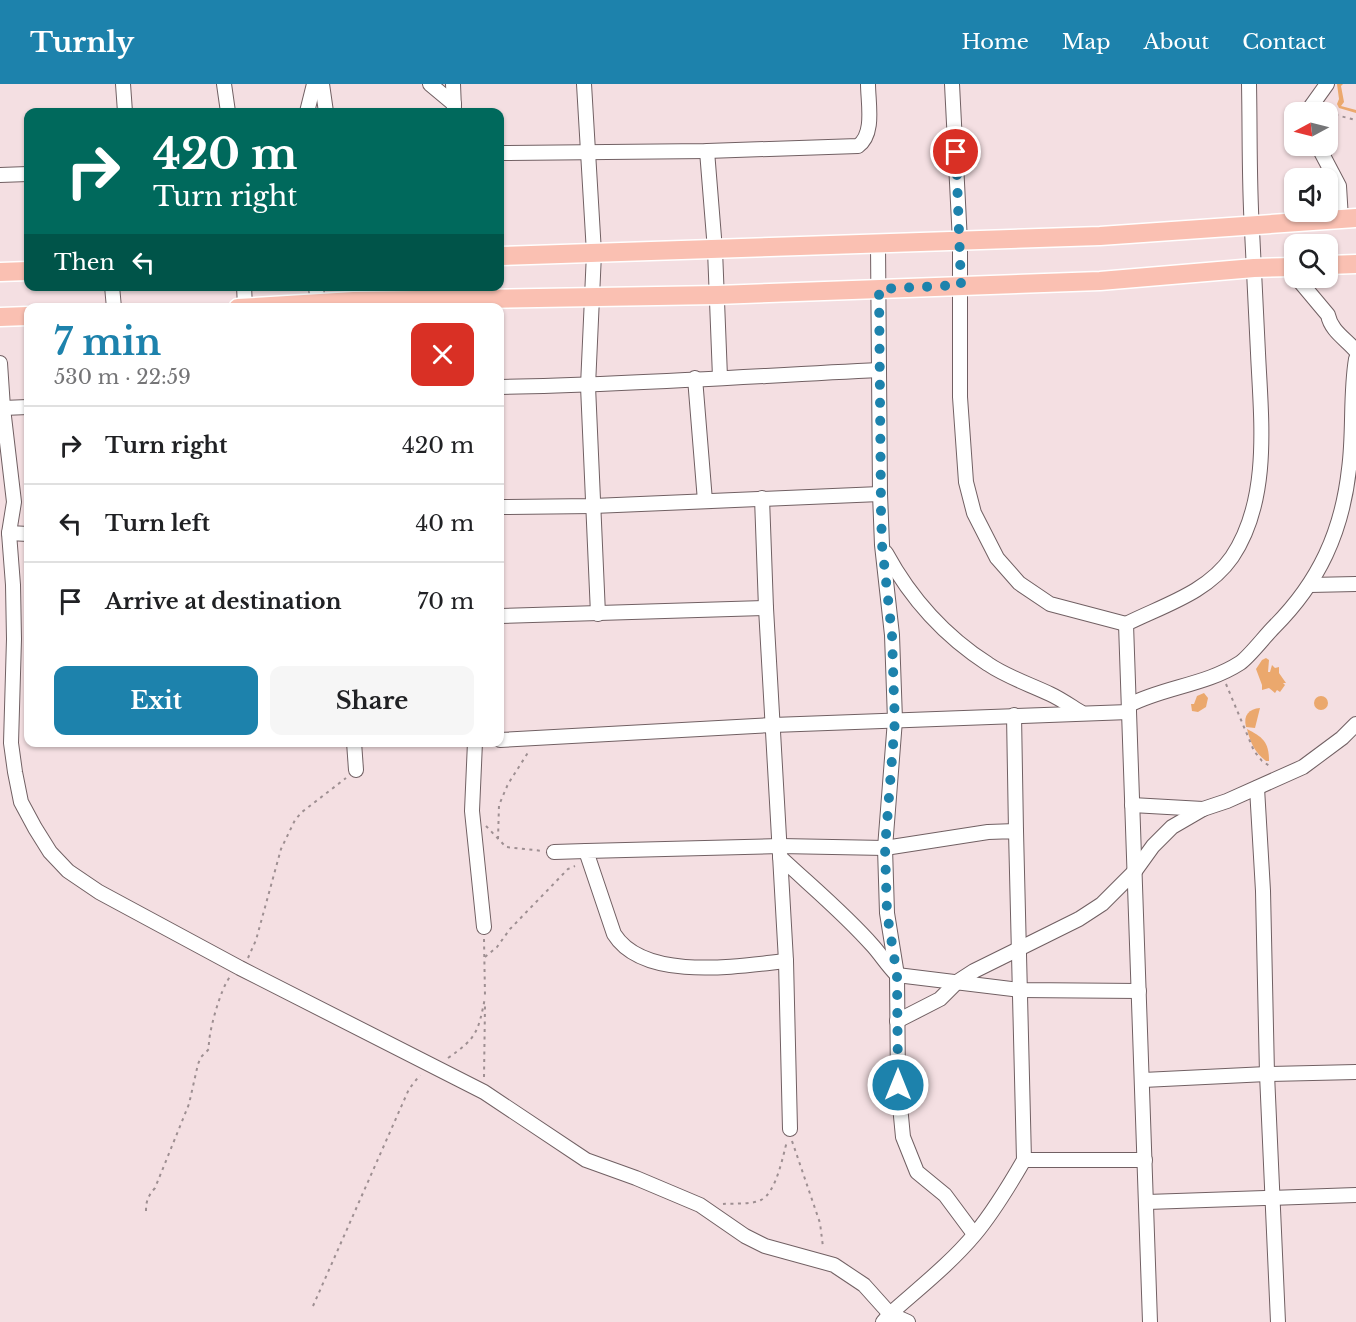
<!DOCTYPE html>
<meta charset="utf-8">
<style>
:root{--surface:#fff;--page:#f6f6f6;--text:#202124;--muted:#757577;--line:#e0e0e0;--accent:#1d82ac}
body{margin:0;font-family:"Libre Baskerville",serif;background:var(--page);color:var(--text);height:100vh;display:flex;flex-direction:column;font-size:22px;white-space:nowrap}
*{box-sizing:border-box;margin:0}
p{font-size:20px;color:var(--muted)}
.icon{flex:none;width:33px;height:33px;fill:none;stroke:currentColor;stroke-width:2;stroke-linecap:round;stroke-linejoin:round}
.map{position:relative;flex:1;overflow:hidden}
.side{position:absolute;left:24px;top:219px;width:480px;height:444px;display:flex;flex-direction:column;background:var(--surface);border-radius:12px;box-shadow:0 2px 4px #0004}
.side>*{flex:none}
.top-card{position:absolute;left:24px;top:24px;width:480px;height:183px;border-radius:12px;box-shadow:0 2px 4px #0004;background:#00695c;color:#fff;overflow:hidden}
.needle{width:39px;rotate:263deg}
.fabs{position:absolute;left:1284px;top:18px;display:grid;gap:12px}
.fabs a{display:grid;place-items:center;width:54px;height:54px;border-radius:12px;background:var(--surface);box-shadow:0 2px 4px #0004;font-size:30px}
.pin{position:absolute;display:grid;place-items:center;width:51px;height:51px;color:#fff;margin:-26px;border:3px solid #fff;border-radius:50%;box-shadow:0 2px 6px #0007}
.me{position:absolute;width:66px;margin:-33px;rotate:0deg;stroke-linejoin:round;filter:drop-shadow(0 0 4px #0008)}
.turn{display:flex;align-items:center;gap:21px;height:126px;padding:0 30px;font-size:27px}
.turn .icon{width:78px;height:78px;stroke-width:2.5}
.turn b{display:block;font-size:42px;line-height:51px}
.then{display:flex;align-items:center;height:57px;padding:0 30px;background:#0003;gap:12px;font-size:22px}
.round{display:grid;place-items:center;flex:none;width:63px;height:63px;border-radius:12px;background:var(--page)}
.headline{display:flex;align-items:center;justify-content:space-between;height:102px;padding:0 30px}
h1{font-size:36px;font-weight:700;line-height:45px;color:var(--accent)}
.primary-button{display:flex;gap:12px;margin-top:auto;padding:12px 30px}
.primary-button a{flex:1;height:69px;border-radius:12px;background:var(--accent);color:#fff;font-size:24px;font-weight:700;line-height:69px;text-align:center}
.primary-button a+a{background:var(--page);color:var(--text)}
ul{padding:0;list-style:none}
li{display:flex;align-items:center;gap:18px;height:78px;padding:0 30px;border-top:2px solid var(--line)}
li div{flex:1}
li b{display:block;font-size:22px}
li em{font-style:normal}
header{display:flex;align-items:center;gap:36px;box-sizing:border-box;height:84px;padding:0 30px;background:var(--accent);color:#fff}
header strong{font-size:28px}
nav{display:flex;gap:33px;margin-inline-start:auto;font-size:21px}
.map>svg:first-child{display:block}
.green{fill:#eba86d}
.lines{fill:none;stroke-linecap:round;stroke-linejoin:round}
.minor-casing{stroke:#716063;stroke-width:16}
.major-casing{stroke:#fff;stroke-width:21}
.path{stroke:#9e8f92;stroke-width:2;stroke-dasharray:3 4.5;stroke-linecap:butt}
.minor{stroke:#fff;stroke-width:14}
.major{stroke:#fac0b2;stroke-width:18}
.route{stroke:#1d82ac;stroke-width:10;stroke-dasharray:0 18}
</style>
<header>
<strong>Turnly</strong>
<nav><a>Home</a><a>Map</a><a>About</a><a>Contact</a></nav>
</header>
<div class="map">
<svg width="1356" height="1238" viewBox="0 0 1356 1238">
<rect width="100%" height="100%" fill="#f4dfe2"/>
<!-- green -->
<g class="green">
<polygon points="1337,0 1343,0 1341,2 1344,18 1341,22 1356,26 1356,29 1339,24 1337,20 1339,15"/>
<polygon points="1266,574 1269,576 1268,588 1270,588 1272,581 1275,584 1279,583 1279,589 1286,599 1283,599 1285,601 1280,608 1277,606 1275,609 1269,604 1262,606 1262,601 1256,585 1262,576"/>
<polygon points="1204,609 1208,614 1206,623 1198,628 1192,627 1191,620 1194,620 1197,612"/>
<circle cx="1321" cy="619" r="7"/>
<path d="M1260 624 1255 644 1246 643C1243 631 1249 625 1260 624Z"/>
<path d="M1247 645C1262 653 1269 657 1269 677H1266C1255 669 1250 658 1247 645Z"/>
</g>
<g class="lines">
<defs>
<g id="minor">
<polyline points="123,0 125,28"/>
<polyline points="224,0 228,28"/>
<polyline points="322,0 326,28"/>
<polyline points="430,0 454,20"/>
<polyline points="453,0 454,25"/>
<polyline points="584,0 594,169 588,302 598,530"/>
<polyline points="952,0 960,158 960,313 966,398 974,429 997,474 1019,499 1050,520 1126,540"/>
<polyline points="307,28 314,0"/>
<polyline points="1307,28 1327,0"/>
<polyline points="1318,62 1339,102 1341,135"/>
<polyline points="707,67 715,166 720,293"/>
<path d="M500 69 707 67 858 62C875 50 868 19 868 0"/>
<polyline points="0,91 28,90"/>
<polyline points="878,161 880,410 882,461 892,551 895,636 885,764 887,829 897,891 898,1001 903,1053 917,1088 945,1111 974,1150"/>
<path d="M1297 194 1328 231C1331 247 1346 255 1356 267"/>
<polyline points="112,202 114,224"/>
<polyline points="244,202 245,223"/>
<polyline points="316,202 318,224"/>
<polyline points="0,279 3,324 14,418 9,449 13,501 14,555 11,659 15,688 21,718 35,744 50,768 68,787 99,808 240,884 484,1008 586,1076 636,1094 700,1121 745,1152 765,1162 834,1181 864,1201 890,1230 908,1238"/>
<polyline points="695,294 705,417"/>
<path d="M500 303C626 301 753 292 879 286"/>
<polyline points="3,324 28,323"/>
<polyline points="762,414 766,524 786,877 790,1045"/>
<polyline points="500,423 593,422 880,410"/>
<polyline points="9,449 28,450"/>
<path d="M886 469C911 515 943 551 988 580 1007 593 1029 600 1050 610 1061 615 1072 623 1082 629"/>
<polyline points="1310,501 1356,500"/>
<polyline points="500,532 766,524"/>
<path d="M1129 621C1164 603 1206 601 1240 579 1249 573 1265 552 1274 543 1319 498 1342 448 1349 385 1354 349 1350 311 1356 275"/>
<polyline points="1014,631 1016,747"/>
<polyline points="500,656 773,641 1129,628"/>
<polyline points="354,658 356,686"/>
<polyline points="475,658 472,727 484,843"/>
<polyline points="1257,704 1263,807 1267,990 1278,1238"/>
<polyline points="1132,721 1203,725 1227,717 1303,683 1342,654 1356,640"/>
<polyline points="554,768 586,767"/>
<path d="M780 773C811 802 845 830 873 862 881 871 888 882 897 891L1020 906 1139 907"/>
<path d="M786 877C739 882 644 898 614 850L586 767 780 762 885 764 988 748 1016 747 1024 1076C1009 1102 994 1127 975 1150 950 1180 919 1204 890 1230L883 1238"/>
<polyline points="897,937 940,915 957,898 974,887 1079,835 1102,820 1135,787 1153,762 1172,743 1203,725"/>
<polyline points="1143,996 1267,990 1356,988"/>
<polyline points="1024,1076 1145,1076"/>
<polyline points="1147,1118 1356,1111"/>
<path d="M1150 1238 1126 540C1164 521 1207 509 1232 473 1271 415 1261 335 1258 269 1256 228 1254 187 1252 146 1249 97 1250 49 1249 0"/>
</g>
<g id="major">
<polyline points="500,172 1100,152 1356,134"/>
<polyline points="1328,181 1356,180"/>
<polyline points="0,188 28,187"/>
<polyline points="238,224 354,217 717,211 1100,197 1254,184 1294,183"/>
<polyline points="0,233 28,232"/>
</g>
</defs>
<!-- minor casing -->
<use href="#minor" class="minor-casing"/>
<!-- major casing -->
<use href="#major" class="major-casing"/>
<!-- path -->
<g class="path">
<polyline points="1328,29 1356,36"/>
<polyline points="1226,600 1254,667 1262,677 1271,683"/>
<polyline points="486,742 506,763 543,767"/>
<polyline points="498,755 499,721 508,700 529,667"/>
<polyline points="484,855 485,912"/>
<polyline points="485,873 497,863 510,845 568,785 575,782"/>
<polyline points="248,874 256,856 281,765 295,736 302,728 346,694"/>
<path d="M448 974C477 954 478 948 485 914"/>
<polyline points="484,993 485,921"/>
<polyline points="792,1057 820,1139 823,1163"/>
<path d="M723 1120C734 1119 750 1121 761 1116 776 1109 783 1072 787 1057"/>
<path d="M146 1127C146 1117 148 1112 155 1104L189 1020 198 980 201 973 209 965C207 952 221 903 230 893"/>
<polyline points="313,1222 409,1005 420,991"/>
</g>
<!-- minor -->
<use href="#minor" class="minor"/>
<!-- major -->
<use href="#major" class="major"/>
</g>
<g class="lines">
<!-- route -->
<polyline class="route" points="898,1001 897,891 887,829 885,764 895,636 894,615 892,551 882,461 881,427 879,205 961,201 956,68"/>
</g>
</svg>
<div class="fabs">
<a><svg class="needle" viewBox="-14 -14 28 28"><path d="M0-13l5 13h-10z" fill="#e53935"/><path d="M0 13l5-13h-10z" fill="#757577"/></svg></a>
<a><svg class="icon" aria-label="sound" viewBox="0 0 24 24"><path d="M4 9h4l5-4v14l-5-4H4zM17 9q2 3 0 6"/></svg></a>
<a><svg class="icon" aria-label="search" viewBox="0 0 24 24"><circle cx="10" cy="10" r="6"/><path d="M15 15l6 6"/></svg></a>
</div>
<div class="pin" style="left:956px;top:68px;background:#d93025"><svg class="icon" aria-label="arrive" viewBox="0 0 24 24"><path d="M6 21V4h12l-3 4 3 4H6"/></svg></div>
<svg class="me" style="left:898px;top:1001px" viewBox="-20 -20 40 40"><circle r="17" fill="#1d82ac" stroke="#fff" stroke-width="3"/><path d="M0-11L8 9 0 5-8 9z" fill="#fff"/></svg>
<div class="top-card">
<div class="turn"><svg class="icon" aria-label="right" viewBox="0 0 24 24"><path d="M7 20v-9h11M14 6l5 5-5 5"/></svg><div><b>420 m</b>Turn right</div></div>
<div class="then">Then<svg class="icon" aria-label="left" viewBox="0 0 24 24"><path d="M17 20v-9H6M10 6l-5 5 5 5"/></svg></div>
</div>
<section class="side">
<div class="headline"><div><h1>7 min</h1><p>530 m · 22:59</p></div><a class="round" style="background:#d93025;color:#fff"><svg class="icon" aria-label="close" viewBox="0 0 24 24"><path d="M6 6l12 12M18 6L6 18"/></svg></a></div>
<ul>
<li><svg class="icon" aria-label="right" viewBox="0 0 24 24"><path d="M7 20v-9h11M14 6l5 5-5 5"/></svg><div><b>Turn right</b></div><em>420 m</em></li>
<li><svg class="icon" aria-label="left" viewBox="0 0 24 24"><path d="M17 20v-9H6M10 6l-5 5 5 5"/></svg><div><b>Turn left</b></div><em>40 m</em></li>
<li><svg class="icon" aria-label="arrive" viewBox="0 0 24 24"><path d="M6 21V4h12l-3 4 3 4H6"/></svg><div><b>Arrive at destination</b></div><em>70 m</em></li>
</ul>
<div class="primary-button"><a>Exit</a><a>Share</a></div>
</section>
</div>
